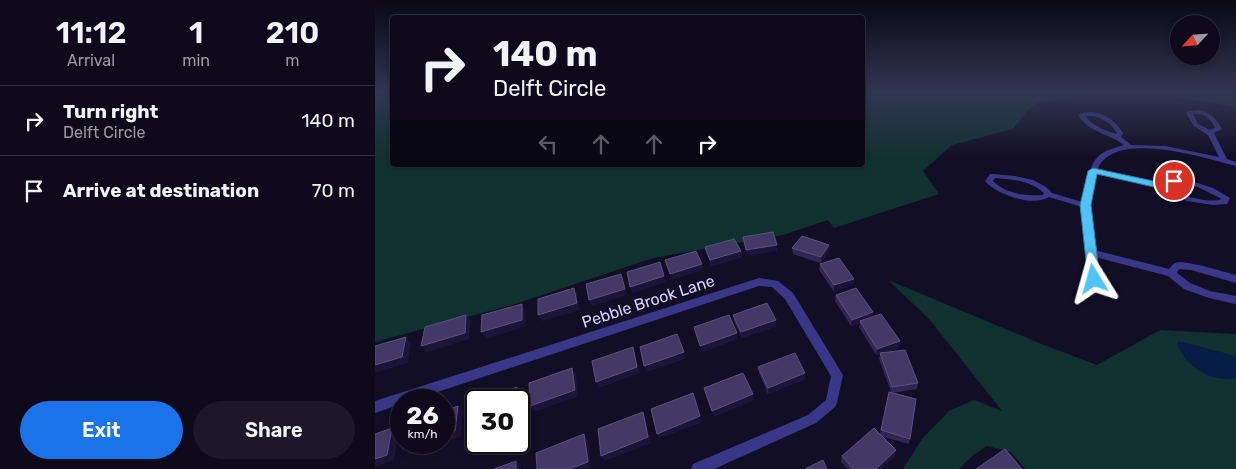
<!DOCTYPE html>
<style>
:root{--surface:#0e0a1c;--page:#1c1829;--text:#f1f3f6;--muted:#9b9aa3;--line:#2e2b3b;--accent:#1a73e8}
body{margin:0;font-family:Rubik,sans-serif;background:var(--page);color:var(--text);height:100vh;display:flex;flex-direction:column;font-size:19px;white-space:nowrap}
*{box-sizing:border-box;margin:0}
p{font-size:16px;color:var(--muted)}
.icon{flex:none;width:28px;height:28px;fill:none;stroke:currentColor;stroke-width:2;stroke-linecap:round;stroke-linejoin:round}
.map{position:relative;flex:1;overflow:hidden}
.panel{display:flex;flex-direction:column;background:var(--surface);width:375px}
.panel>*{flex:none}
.top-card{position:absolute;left:15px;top:15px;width:475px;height:152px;border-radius:5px;box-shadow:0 2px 8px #0003,0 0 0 1px var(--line);background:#0e0a1c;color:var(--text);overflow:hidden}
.needle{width:32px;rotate:244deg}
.tools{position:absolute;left:795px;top:15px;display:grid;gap:10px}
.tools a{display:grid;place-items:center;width:50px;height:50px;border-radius:50%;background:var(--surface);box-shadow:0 2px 8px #0003,0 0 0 1px var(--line);font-size:25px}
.speed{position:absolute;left:15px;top:389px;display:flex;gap:10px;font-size:25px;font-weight:700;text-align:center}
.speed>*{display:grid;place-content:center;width:65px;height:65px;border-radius:50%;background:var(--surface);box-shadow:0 2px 8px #0003,0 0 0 1px var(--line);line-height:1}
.speed small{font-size:12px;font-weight:400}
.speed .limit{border:2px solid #111;border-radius:8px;background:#fff;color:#111}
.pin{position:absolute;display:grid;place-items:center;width:42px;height:42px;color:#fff;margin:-21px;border:2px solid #fff;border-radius:50%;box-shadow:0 1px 5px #0007}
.me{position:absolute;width:55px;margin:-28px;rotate:352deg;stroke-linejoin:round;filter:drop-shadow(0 0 4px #0008)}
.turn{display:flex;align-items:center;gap:18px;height:105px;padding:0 20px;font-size:22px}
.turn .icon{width:65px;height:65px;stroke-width:2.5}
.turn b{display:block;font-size:35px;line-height:42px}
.lanes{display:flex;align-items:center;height:48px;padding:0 20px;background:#0003;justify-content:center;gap:25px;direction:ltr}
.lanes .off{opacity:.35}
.eta{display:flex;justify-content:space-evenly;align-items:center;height:85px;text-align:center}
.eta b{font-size:30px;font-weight:600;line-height:35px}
.cta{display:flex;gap:10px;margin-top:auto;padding:10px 20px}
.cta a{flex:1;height:58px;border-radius:30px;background:var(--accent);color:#fff;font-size:20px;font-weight:600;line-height:58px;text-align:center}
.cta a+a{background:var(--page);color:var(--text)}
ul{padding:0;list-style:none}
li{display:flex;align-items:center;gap:15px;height:70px;padding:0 20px;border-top:1px solid var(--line)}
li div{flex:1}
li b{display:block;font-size:19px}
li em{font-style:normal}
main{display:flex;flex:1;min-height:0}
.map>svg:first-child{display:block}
.green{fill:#113130}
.water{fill:#081d46}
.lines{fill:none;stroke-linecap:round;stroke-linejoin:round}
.minor{fill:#3b3788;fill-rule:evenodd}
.wall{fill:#302655}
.shaded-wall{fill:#1c153a}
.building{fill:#423967;stroke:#5a517f}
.route{fill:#4fc3f7;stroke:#337fa1}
.labels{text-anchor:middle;stroke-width:4.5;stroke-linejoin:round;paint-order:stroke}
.near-street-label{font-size:16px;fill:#d9d3ff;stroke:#120e26}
</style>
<main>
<section class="panel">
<div class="eta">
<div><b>11:12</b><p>Arrival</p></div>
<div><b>1</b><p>min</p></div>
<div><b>210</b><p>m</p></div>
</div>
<ul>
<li><svg class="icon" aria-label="right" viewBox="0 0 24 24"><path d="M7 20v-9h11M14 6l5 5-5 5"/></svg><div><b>Turn right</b><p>Delft Circle</p></div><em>140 m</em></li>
<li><svg class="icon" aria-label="arrive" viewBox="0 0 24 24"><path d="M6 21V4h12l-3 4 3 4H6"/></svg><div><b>Arrive at destination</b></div><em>70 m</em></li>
</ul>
<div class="cta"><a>Exit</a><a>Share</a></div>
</section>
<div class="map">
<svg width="861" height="469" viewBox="0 0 861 469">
<rect width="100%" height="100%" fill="#120e26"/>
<!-- green -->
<g class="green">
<polygon points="0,91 17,91 18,165 488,165 488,91 861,91 861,107 789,95 714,96 664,102 652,111 638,129 577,145 548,171 564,194 459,228 453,220 408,235 278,258 137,305 0,342"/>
<polygon points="513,280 669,345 722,365 785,330 861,334 861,469 650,469 636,452 612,446 597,456 584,469 528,469 547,439 574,411 599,400 627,411 555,320"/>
</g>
<!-- water -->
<path class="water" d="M804 341 861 356V378C837 383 809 367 802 343Z"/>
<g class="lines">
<!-- minor -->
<g class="minor">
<path d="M824 110C836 113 842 119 847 129L839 133 852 159 861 162V166C830 158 738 128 722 170L779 182 796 179 816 181 838 188 855 198 852 204 838 205 812 201 792 195 777 186 721 174 715 203 719 250 794 269C795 268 798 264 800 263 809 259 849 272 861 275V283L816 270 804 269 802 273 815 283 835 291 861 296V304L834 298 809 289 793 276 720 257 724 279 722 281H716L710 252 707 207 674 197C658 207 622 195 610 181L615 174H618L640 176 658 180 671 187 677 193 707 202C708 196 709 191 711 186 718 158 720 153 749 145 734 133 714 133 703 115 719 106 740 118 748 133L746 137 756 145 790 146 844 157 833 135 819 126 811 113 814 111ZM818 114C829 113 835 118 840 128L835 130 823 124ZM710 116C723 115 735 121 742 133L741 134C729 130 718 126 710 116ZM620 178C637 179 656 181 669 193L668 195C650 196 631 194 618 181ZM796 183 823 187 847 199C831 205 801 193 786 185Z"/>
<polygon points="384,278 403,281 418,293 468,375 462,403 460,407 441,423 339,469 316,469 318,464 433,415 451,400 456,376 410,299 397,287 384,286 38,400 26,400 26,404 0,413 0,401"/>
</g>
</g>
<!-- wall -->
<g class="wall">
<polygon points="330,247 366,251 367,257 337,266 331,253"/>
<polygon points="417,248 454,251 446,263 479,279 478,285 459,292 444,270 445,264 445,263 418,254"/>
<polygon points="461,295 497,317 525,341 523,348 509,353 543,383 542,389 518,393 535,439 534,444 508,437 520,456 506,469 473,469 466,462 467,456 505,434 514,392 516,392 504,359 505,354 501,355 484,327 485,323 476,326 460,301"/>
<polygon points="358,315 401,326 367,338 359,321"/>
<polygon points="383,367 430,379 393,394 384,373"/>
</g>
<!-- shaded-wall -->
<g class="shaded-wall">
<polygon points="402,245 402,251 372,256 371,250"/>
<polygon points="454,245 454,251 446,263 446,257"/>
<polygon points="366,251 367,257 337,266 335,260"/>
<polygon points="327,264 328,270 296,280 295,274"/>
<polygon points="246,274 252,295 217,306 214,300"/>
<polygon points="289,276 291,282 258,293 255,287"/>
<polygon points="479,279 478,285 459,292 459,285"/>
<polygon points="199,288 202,294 204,310 167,321 163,315"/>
<polygon points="147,304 150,310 151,326 111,339 106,332"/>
<polygon points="498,312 497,318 485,321 485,323 476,326 477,320"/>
<polygon points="91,315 96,321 94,339 52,352 46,346"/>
<polygon points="401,320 401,326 367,338 366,332"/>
<polygon points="362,333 363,339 327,352 325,346"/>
<polygon points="31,337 36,343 33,363 0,373 0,365"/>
<polygon points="525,341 523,348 501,355 502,349"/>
<polygon points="258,347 260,353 265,373 224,388 221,382"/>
<polygon points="309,352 310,359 272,372 269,366"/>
<polygon points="197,368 201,374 203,396 159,412 155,406"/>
<polygon points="430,373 430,379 393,394 393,388"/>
<polygon points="142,387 146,393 147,416 144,417 144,400 142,400"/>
<polygon points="378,394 379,400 339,417 337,411"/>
<polygon points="83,406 88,412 86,436 35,455 28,449 47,442 69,442 69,435"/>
<polygon points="268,412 270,418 276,443 230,461 226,456"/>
<polygon points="325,416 327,422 284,439 282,434"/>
<polygon points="101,425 101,432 99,433 94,427"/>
<polygon points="17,428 23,434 19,460 0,467 0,459"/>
<polygon points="209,434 213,440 216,467 211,469 194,469"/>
<polygon points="521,450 520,456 506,469 501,469"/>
<polygon points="141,461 146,466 146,469 141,469"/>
</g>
<!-- building -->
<g class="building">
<polygon points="398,232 402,245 371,250 368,237"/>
<polygon points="427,236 454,245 446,257 417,248"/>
<polygon points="359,239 366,251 335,260 330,247"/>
<polygon points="321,251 327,264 295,274 290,260"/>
<polygon points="464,258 479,279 459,285 445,264"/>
<polygon points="285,262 289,276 255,287 252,272"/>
<polygon points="246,274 250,289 214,300 211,284"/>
<polygon points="199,288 202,303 163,315 163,299"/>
<polygon points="481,288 498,312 477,320 461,295"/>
<polygon points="392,303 401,320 366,332 358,315"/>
<polygon points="147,304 147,320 106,332 107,315"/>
<polygon points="506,314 525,341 502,349 485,321"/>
<polygon points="91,315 90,333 46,346 50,327"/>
<polygon points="354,315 362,333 325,346 319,327"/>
<polygon points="302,334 309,352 269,366 265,347"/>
<polygon points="31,337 27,357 0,365 0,346"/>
<polygon points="258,347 262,367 221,382 217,361"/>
<polygon points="530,350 543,383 517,387 505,353"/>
<polygon points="420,353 430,373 393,388 383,367"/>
<polygon points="197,368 200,390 155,406 154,383"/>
<polygon points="368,373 378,394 337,411 329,388"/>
<polygon points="142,387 142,400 104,400"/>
<polygon points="514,392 541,399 535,439 506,430"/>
<polygon points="318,393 325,416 282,434 276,409"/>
<polygon points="101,401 101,425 94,427 96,403"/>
<polygon points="83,406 80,431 69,435 69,411"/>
<polygon points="268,412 273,437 226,456 223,429"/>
<polygon points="17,428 12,455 0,459 0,434"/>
<polygon points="499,428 521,450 501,469 478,469 467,456"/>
<polygon points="209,434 213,462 194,469 162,469 161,453"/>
<polygon points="29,442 47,442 28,449"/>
<polygon points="630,449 647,469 601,469"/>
<polygon points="448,460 452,469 430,469"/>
<polygon points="141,461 141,469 119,469"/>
</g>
<!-- sky -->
<linearGradient id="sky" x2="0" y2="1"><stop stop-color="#0a0815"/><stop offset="0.58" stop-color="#333652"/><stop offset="1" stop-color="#333652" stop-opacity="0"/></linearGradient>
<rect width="861" height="157" fill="url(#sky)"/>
<!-- route -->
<path class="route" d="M718 168 778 181C786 177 797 175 804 181L799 184H789L779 187 722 174 716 205 725 279 719 284 713 279 705 205 713 171Z"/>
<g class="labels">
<!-- near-street labels -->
<g class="near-street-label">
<text transform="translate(273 301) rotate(-18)" y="6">Pebble Brook Lane</text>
</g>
</g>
</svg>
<div class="tools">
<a><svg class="needle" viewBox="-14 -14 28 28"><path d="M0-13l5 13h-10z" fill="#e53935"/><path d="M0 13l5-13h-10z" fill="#9b9aa3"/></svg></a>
</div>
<div class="speed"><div>26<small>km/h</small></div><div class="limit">30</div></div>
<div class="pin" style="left:799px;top:181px;background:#d93025"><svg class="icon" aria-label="arrive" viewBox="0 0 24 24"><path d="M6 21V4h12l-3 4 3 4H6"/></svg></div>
<svg class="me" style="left:719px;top:279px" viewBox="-20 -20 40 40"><path d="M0-17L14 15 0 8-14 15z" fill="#4fc3f7" stroke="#fff" stroke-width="4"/></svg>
<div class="top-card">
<div class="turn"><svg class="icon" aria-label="right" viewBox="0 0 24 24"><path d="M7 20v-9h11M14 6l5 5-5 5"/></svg><div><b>140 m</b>Delft Circle</div></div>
<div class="lanes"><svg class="icon off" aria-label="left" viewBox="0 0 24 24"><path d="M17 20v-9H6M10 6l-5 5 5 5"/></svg><svg class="icon off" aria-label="ahead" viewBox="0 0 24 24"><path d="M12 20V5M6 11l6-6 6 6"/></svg><svg class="icon off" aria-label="ahead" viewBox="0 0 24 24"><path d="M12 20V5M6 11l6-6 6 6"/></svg><svg class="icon" aria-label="right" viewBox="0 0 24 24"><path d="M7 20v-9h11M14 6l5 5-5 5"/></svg></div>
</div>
</div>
</main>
